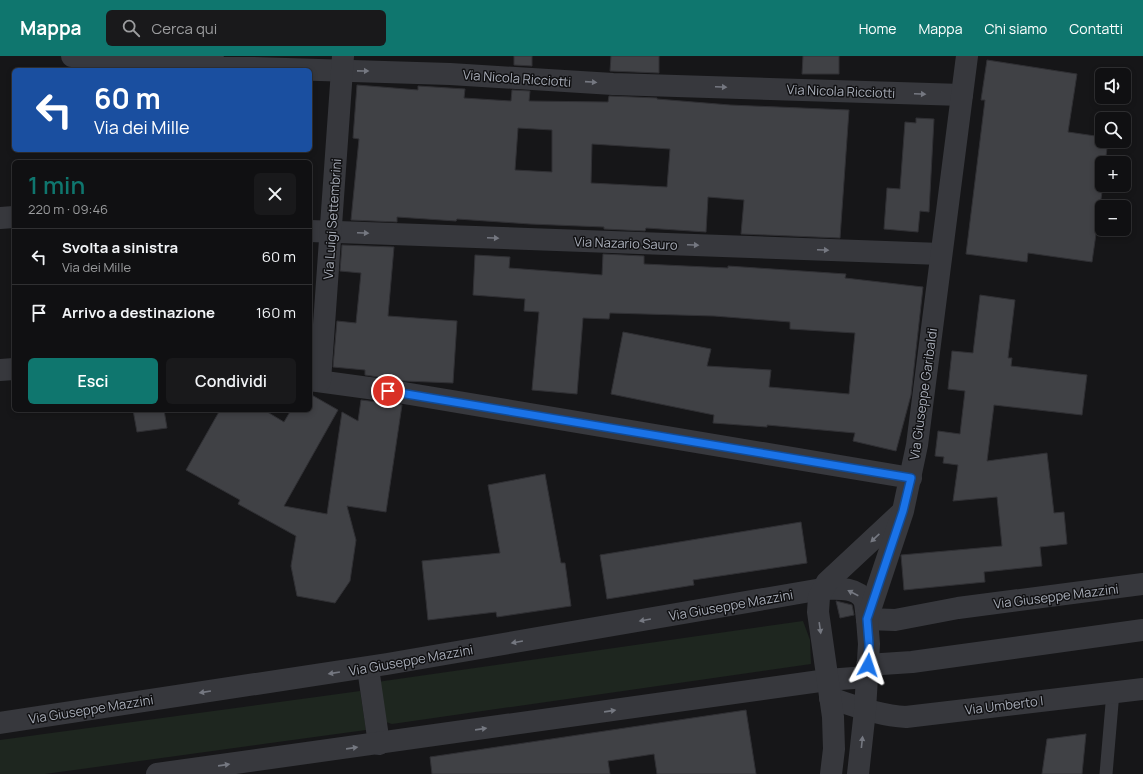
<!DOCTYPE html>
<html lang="it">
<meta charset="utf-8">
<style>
:root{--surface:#101012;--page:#19191b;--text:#f1f3f6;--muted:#9c9d9f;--line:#303032;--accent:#0f766e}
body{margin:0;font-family:Manrope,sans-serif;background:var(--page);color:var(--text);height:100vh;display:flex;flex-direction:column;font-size:15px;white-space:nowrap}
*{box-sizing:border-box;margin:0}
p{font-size:13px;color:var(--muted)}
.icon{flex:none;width:22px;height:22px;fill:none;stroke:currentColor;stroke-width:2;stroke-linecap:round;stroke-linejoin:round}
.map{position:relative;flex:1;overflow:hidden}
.drawer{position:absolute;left:12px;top:104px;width:300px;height:252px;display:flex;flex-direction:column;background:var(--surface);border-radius:6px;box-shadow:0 2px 6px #0003,0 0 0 1px var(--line)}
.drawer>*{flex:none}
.banner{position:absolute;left:12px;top:12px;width:300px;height:84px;border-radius:6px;box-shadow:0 2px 6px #0003,0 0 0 1px var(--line);background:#1a4fa0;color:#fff;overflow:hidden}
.buttons{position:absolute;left:1095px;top:12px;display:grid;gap:8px}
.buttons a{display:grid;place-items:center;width:36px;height:36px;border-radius:6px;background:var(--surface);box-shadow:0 2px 6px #0003,0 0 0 1px var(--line);font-size:20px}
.pin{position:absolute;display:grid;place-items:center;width:34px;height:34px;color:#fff;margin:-17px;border:2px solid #fff;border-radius:50%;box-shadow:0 1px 4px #0007}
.me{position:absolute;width:44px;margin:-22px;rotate:5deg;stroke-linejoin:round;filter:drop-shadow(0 0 3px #0008)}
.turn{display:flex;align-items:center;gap:14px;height:84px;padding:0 16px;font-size:18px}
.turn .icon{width:52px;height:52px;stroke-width:2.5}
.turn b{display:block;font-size:28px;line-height:34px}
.round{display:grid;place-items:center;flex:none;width:42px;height:42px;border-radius:6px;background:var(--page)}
.headline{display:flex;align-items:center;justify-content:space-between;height:68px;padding:0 16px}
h1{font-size:24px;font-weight:600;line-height:30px;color:var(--accent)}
.cta{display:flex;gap:8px;margin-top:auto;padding:8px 16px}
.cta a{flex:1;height:46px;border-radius:6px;background:var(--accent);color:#fff;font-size:16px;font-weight:600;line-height:46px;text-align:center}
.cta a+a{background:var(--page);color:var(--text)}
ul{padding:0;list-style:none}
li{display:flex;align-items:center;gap:12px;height:56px;padding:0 16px;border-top:1px solid var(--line)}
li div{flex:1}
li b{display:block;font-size:15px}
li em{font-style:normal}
header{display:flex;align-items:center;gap:24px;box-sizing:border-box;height:56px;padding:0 20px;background:var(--accent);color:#fff}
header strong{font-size:19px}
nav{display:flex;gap:22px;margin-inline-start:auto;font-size:14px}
.search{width:280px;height:36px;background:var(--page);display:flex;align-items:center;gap:10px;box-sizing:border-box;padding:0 14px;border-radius:6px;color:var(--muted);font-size:15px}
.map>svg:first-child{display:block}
.green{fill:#1e261f}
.building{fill:#404145;stroke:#303034;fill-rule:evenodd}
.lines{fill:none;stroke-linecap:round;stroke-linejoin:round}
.service{stroke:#37383d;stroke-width:13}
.minor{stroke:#37383d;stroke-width:22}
.oneway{fill:#757881}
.route-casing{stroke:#114b97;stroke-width:10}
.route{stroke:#1a73e8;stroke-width:7}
.labels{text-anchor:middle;stroke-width:3;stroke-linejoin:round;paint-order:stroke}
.street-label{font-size:13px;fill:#a8adb8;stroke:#111113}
</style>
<header>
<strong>Mappa</strong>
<div class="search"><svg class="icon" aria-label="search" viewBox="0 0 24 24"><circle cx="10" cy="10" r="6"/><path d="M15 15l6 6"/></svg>Cerca qui</div>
<nav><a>Home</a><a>Mappa</a><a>Chi siamo</a><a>Contatti</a></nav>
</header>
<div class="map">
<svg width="1143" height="718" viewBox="0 0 1143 718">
<rect width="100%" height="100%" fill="#161618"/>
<!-- green -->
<g class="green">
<polygon points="803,565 810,584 811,608 392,668 383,665 377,626"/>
<polygon points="360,635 366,674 45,718 0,718 0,684"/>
</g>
<!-- building -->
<g class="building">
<polygon points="514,0 532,0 532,10 514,9"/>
<polygon points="611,0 659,0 659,17 610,15"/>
<polygon points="803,0 839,0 839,18 802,18"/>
<polygon points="987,4 1077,18 1068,76 1102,81 1102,85 1108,85 1105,107 1102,107 1103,129 1092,206 1028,197 1027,206 966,198 985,44 981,44"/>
<path d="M357 29 418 34V30L465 33 464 42 511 45 512 34 530 35 529 45 608 46 609 40 657 42V43L730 49 849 54 840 182 741 178 744 144 708 141 706 176 646 172 645 175 604 173V171L530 168 457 163 456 165 397 161V166L351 164 359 83 353 82ZM518 72 552 74V116L515 114ZM592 88 670 93 667 131 591 127Z"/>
<polygon points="916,62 934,63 929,156 920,155 918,176 884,173 887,132 900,133 905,66 916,67"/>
<polygon points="342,189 394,191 388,260 457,265 453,327 405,325 365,319 365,314 333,311 337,265 356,267 361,217 340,215"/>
<polygon points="603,198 644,200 644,208 728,212 728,210 846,218 845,222 923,231 911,339 896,395 853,385 855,377 767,369 767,371 713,367 714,359 611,338 623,276 711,293 707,310 771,314 769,331 849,338 855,277 790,273 790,266 714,260 610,257 609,263 583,262 577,338 532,334 539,256 524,255 525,243 473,239 475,199 510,201 509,212 602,219"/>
<polygon points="980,239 1015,244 1008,302 1012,302 1011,310 1087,319 1082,359 994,349 987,405 1047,397 1054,457 1064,456 1067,488 1040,491 1042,510 984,516 985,526 904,534 901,499 1002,490 997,441 953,445 958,409 943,407 944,401 935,400 938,375 960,378 965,335 948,333 952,295 973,297"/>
<polygon points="310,338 338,354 284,450 327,458 342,356 358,365 361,344 402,349 386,456 347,450 356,484 350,525 335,547 297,540 291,510 296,480 238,448 240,444 186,414 220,354 264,354 284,366 291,354 310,354"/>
<polygon points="133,354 164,354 167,372 137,376"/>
<polygon points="545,418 561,507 565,507 571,550 497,561 496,556 428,564 422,505 500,497 488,429"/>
<polygon points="801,466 807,507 693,524 694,529 607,543 600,499"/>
<polygon points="836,545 852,549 854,559 840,562"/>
<polygon points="746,654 756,718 657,718 654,698 608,705 610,718 432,718 430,701"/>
<polygon points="1086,678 1082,718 1042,718 1047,683"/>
</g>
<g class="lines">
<!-- service -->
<polyline class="service" points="1106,718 1113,636"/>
<!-- minor -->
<g class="minor">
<polyline points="72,0 223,11 450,18 613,28 962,39"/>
<polyline points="0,162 14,161"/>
<polyline points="310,175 941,198"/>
<polyline points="0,314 14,313"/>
<polyline points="310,324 398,336 911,422"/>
<polyline points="320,325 343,0"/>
<polyline points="867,563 895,564 958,552 1143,528"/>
<polyline points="867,609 912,606 1143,574"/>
<polyline points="368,612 379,688"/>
<path d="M830 642C855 650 880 660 906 661L1143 633"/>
<path d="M0 667 387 608 822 533C835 533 856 530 864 544 866 549 866 558 867 563"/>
<polyline points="157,718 827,624 867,621"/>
<polyline points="831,718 834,693 833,661 818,556 819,541 827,526 901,457"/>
<polyline points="858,718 865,654 869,588 867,563 903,455 917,389 967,0"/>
</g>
</g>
<!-- one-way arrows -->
<defs><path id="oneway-solid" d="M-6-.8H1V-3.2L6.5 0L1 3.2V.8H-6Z"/></defs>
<g class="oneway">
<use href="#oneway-solid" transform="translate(363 15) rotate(1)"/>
<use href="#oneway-solid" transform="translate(591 26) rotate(4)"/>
<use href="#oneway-solid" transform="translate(721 31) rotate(2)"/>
<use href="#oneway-solid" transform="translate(920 38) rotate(2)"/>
<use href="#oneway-solid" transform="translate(363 177) rotate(3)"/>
<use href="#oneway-solid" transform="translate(493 182) rotate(2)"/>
<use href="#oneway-solid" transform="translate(693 189) rotate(2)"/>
<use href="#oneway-solid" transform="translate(823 194) rotate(2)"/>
<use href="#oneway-solid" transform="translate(875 482) rotate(137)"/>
<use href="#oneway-solid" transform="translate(853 537) rotate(-153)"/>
<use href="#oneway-solid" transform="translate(645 564) rotate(170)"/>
<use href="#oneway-solid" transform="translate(820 572) rotate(82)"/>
<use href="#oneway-solid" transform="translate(517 586) rotate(170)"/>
<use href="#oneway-solid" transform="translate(334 617) rotate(171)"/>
<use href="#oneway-solid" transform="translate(205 636) rotate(171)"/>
<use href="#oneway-solid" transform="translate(610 655) rotate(-8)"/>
<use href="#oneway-solid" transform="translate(481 673) rotate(-8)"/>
<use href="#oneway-solid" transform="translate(862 686) rotate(-84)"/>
<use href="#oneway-solid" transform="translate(352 692) rotate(-8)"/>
<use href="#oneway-solid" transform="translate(224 709) rotate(-8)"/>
</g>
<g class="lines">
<defs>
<polyline id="route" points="388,335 911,422 903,455 867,563 869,588 868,609"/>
</defs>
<!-- route casing -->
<use href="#route" class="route-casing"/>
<!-- route -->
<use href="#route" class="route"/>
</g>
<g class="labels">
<!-- street labels -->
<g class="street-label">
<text transform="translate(517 22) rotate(4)" y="5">Via Nicola Ricciotti</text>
<text transform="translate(841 35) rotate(2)" y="5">Via Nicola Ricciotti</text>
<text transform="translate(332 163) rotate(-86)" y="5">Via Luigi Settembrini</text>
<text transform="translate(626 187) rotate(2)" y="5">Via Nazario Sauro</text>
<text transform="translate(923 338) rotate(-82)" y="5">Via Giuseppe Garibaldi</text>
<text transform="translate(1056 540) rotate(-7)" y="5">Via Giuseppe Mazzini</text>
<text transform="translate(731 549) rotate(-10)" y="5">Via Giuseppe Mazzini</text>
<text transform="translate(411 604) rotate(-10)" y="5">Via Giuseppe Mazzini</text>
<text transform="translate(1004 649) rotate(-7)" y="5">Via Umberto I</text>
<text transform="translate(91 653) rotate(-9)" y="5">Via Giuseppe Mazzini</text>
</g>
</g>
</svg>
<div class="buttons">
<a><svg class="icon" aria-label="sound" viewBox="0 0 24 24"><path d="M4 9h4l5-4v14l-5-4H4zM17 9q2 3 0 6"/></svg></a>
<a><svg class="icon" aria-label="search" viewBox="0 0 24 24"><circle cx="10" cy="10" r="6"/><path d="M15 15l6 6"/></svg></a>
<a>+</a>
<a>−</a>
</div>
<div class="pin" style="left:388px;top:335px;background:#d93025"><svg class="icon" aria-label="arrive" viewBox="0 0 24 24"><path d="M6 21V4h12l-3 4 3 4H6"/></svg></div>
<svg class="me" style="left:868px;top:609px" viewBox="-20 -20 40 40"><path d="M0-17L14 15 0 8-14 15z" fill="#1a73e8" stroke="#fff" stroke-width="4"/></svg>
<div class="banner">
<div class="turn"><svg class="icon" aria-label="left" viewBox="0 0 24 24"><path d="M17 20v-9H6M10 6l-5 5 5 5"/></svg><div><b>60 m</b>Via dei Mille</div></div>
</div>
<section class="drawer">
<div class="headline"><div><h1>1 min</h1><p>220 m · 09:46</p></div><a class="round"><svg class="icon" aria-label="close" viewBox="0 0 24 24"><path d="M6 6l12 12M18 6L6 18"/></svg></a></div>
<ul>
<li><svg class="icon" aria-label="left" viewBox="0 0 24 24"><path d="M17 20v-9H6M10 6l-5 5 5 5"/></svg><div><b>Svolta a sinistra</b><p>Via dei Mille</p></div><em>60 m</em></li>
<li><svg class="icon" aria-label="arrive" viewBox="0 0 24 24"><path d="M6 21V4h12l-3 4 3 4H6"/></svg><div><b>Arrivo a destinazione</b></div><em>160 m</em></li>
</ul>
<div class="cta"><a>Esci</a><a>Condividi</a></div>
</section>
</div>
